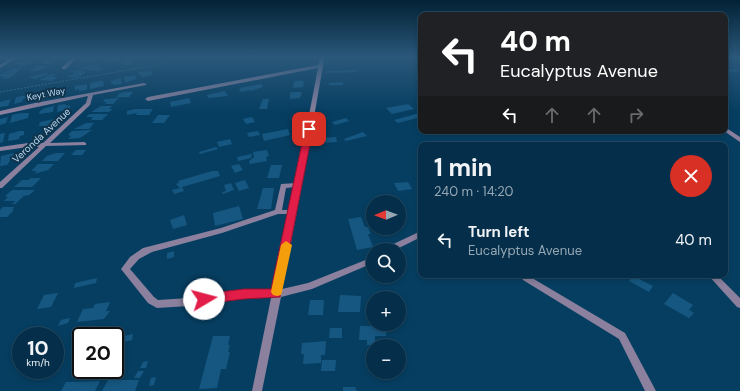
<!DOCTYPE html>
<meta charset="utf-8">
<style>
:root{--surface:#042e49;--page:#123a53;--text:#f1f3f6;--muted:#97a8b4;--line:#254a61}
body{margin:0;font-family:"DM Sans",sans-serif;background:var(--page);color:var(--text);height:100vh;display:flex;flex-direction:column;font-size:15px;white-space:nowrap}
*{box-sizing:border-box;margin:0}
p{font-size:13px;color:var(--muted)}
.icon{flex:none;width:22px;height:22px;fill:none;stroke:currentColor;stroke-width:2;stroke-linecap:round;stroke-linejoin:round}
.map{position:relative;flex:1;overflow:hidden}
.drawer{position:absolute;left:418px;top:142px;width:310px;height:136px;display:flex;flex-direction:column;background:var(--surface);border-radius:8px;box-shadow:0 2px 6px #0003,0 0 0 1px var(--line)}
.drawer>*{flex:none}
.top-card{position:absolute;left:418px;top:12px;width:310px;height:122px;border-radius:8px;box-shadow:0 2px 6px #0003,0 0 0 1px var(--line);background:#202124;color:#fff;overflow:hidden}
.needle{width:26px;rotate:269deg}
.fabs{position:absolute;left:366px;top:195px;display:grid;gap:8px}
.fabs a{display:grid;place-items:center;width:40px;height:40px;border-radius:50%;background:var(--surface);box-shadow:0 2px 6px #0003,0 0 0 1px var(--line);font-size:20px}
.speed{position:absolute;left:12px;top:327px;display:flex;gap:8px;font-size:20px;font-weight:700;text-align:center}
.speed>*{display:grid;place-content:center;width:52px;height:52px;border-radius:50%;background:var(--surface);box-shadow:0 2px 6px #0003,0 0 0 1px var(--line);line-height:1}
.speed small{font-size:10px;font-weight:400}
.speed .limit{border:2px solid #111;border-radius:6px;background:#fff;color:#111}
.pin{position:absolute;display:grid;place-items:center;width:34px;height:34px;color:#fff;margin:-17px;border-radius:8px;box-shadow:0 2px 6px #0006}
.me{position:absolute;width:44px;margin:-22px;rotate:82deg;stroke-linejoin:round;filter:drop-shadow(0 0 3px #0008)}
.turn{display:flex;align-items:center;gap:14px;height:84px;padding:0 16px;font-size:18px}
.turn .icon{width:52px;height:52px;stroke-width:2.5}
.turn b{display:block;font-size:28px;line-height:34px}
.lanes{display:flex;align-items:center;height:38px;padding:0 16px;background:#0003;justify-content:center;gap:20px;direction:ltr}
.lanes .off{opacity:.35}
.round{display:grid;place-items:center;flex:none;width:42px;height:42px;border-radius:21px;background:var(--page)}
.headline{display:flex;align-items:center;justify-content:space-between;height:68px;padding:0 16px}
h1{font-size:24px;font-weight:700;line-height:30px}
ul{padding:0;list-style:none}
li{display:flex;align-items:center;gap:12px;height:60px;padding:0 16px}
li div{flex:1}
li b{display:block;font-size:15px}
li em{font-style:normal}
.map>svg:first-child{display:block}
.building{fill:#165781}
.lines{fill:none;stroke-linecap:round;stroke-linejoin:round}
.path{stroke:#3c6d8d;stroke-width:1;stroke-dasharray:2 1.5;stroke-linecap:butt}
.minor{fill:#8b809d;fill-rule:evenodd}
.route{fill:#e11d48;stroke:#92132f}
.slow{fill:#f59e0b}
.labels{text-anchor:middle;stroke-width:4;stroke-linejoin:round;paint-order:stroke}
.far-street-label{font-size:9px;fill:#b8d8f2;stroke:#10344c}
.street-label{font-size:10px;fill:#b8d8f2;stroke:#10344c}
</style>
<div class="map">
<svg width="740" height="391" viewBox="0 0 740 391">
<rect width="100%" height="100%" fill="#063e61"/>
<!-- building -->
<g class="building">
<polygon points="32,57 40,57 34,61 20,61"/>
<polygon points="123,57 117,59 117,61 108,62 108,58"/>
<polygon points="83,59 96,59 91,63 80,61"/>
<polygon points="129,59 134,59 130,62 135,62 130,65 120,64"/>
<polygon points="47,60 61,60 49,64 41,64"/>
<polygon points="19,62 33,62 25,66 17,67 21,64 15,64"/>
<polygon points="90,65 101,65 97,67 104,68 99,71 77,69"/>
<polygon points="36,66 50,66 38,71 29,71"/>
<polygon points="734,67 740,71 728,72 725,70 736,69"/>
<polygon points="22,68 16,73 2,73 13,69"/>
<polygon points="76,70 86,72 77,78 66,77 76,73 71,72"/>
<polygon points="356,70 357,72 326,73 326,71"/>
<polygon points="152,71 152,74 148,76 142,77 141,74 138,74 138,72"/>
<polygon points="16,73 10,78 1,79 4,76 0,77 0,74"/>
<polygon points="46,73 49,74 35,79 29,77"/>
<polygon points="51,74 57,74 52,77 58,77 52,81 40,80"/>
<polygon points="135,75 136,79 125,83 124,77"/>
<polygon points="121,78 122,84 115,85 111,83 111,81"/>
<polygon points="100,81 103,81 104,86 90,89 90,83"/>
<polygon points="294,81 304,81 303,87 293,88"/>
<polygon points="343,82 343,85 329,85 329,83"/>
<polygon points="87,84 87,90 79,91 79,89 75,90 75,86"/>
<polygon points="261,84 263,87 251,91 250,90 241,92 239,88"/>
<polygon points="67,89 66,92 54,96 54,91"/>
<polygon points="51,91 50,97 36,99 37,93"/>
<polygon points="225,91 228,96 208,98 207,95"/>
<polygon points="126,92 133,92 129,97 116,97 120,93"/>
<polygon points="291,92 302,92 300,98 290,99 290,94"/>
<polygon points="29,95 28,98 23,99 22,102 14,104 16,97"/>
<polygon points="119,98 113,104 105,104 107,102 103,102 105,99"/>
<polygon points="189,98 191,103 171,107 170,102"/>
<polygon points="11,99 8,106 0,107 0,102"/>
<polygon points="263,99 269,99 267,109 259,109"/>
<polygon points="65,104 67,106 70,105 70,109 57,112 58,105"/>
<polygon points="408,104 414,109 392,114 386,108"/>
<polygon points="54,106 53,112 39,114 40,111 45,108"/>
<polygon points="101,106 112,106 109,109 113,109 109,112 91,112"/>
<polygon points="135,109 153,109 149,115 136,115 137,113 127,115 127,111"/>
<polygon points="21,113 29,113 28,118 10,123 12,115"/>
<polygon points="420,113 421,117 398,123 394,120"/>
<polygon points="90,114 108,114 102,120 91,120 93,117 86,117"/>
<polygon points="158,115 170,115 164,123 152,123"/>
<polygon points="8,117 6,123 0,125 0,119"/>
<polygon points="252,117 255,122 246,124 243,119"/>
<polygon points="346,118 349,121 335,125 332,122"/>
<polygon points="55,119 54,123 49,126 39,126 40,122"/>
<polygon points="86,123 94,123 89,129 74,129"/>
<polygon points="288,129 290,135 264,141 262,134"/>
<polygon points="92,130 80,138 68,139 71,136 68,135 72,131"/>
<polygon points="19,131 24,131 24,135 20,136 19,139 8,141 9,134"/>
<polygon points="258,131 260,135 249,137 247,133"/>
<polygon points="363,132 367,136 346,141 344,139"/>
<polygon points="5,133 3,142 0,143 0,134"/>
<polygon points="336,137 337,142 322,143 320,142 322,138"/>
<polygon points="230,139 232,144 219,147 217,142"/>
<polygon points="216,147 218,149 200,154 199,152"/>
<polygon points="76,150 86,150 82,155 71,155"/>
<polygon points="267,150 269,156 266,157 267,161 250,164 249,161 254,157 253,152"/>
<polygon points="14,153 13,155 18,154 17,157 11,159 7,165 0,166 1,156"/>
<polygon points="56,153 65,153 58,161 42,161 47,156"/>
<polygon points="252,154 251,158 238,161 237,157"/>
<polygon points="38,164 54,164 48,170 34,174 37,171 31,171"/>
<polygon points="239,164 243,170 235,173 231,166"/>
<polygon points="271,165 282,165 279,178 267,178"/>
<polygon points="212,171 218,171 220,176 182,187 184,191 174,194 172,190 180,188 176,184 179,183 178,181"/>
<polygon points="31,178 41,178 32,187 14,187 22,180 28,180"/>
<polygon points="245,180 249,188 239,191 235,183"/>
<polygon points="408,182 412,189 398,191 394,183"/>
<polygon points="231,183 234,190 223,194 222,192 226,191 224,185"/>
<polygon points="263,188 274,188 271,209 257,209"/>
<polygon points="12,190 35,190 29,195 24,196 15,204 12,204 15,201 4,201 8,197 5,196"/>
<polygon points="239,206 243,219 215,226 213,213"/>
<polygon points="3,207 14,207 12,210 14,210 7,217 0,217 0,210"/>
<polygon points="184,215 187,225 173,229 170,220"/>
<polygon points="361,217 365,227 368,227 371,234 368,234 373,247 357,250 348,219"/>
<polygon points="174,251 174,257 167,259 167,253"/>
<polygon points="633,276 653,286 649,292 629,281"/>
<polygon points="97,278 96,283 74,288 75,283"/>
<polygon points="58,293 51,307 37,309 44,295"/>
<polygon points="673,293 693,305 689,310 694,313 689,318 664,304"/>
<polygon points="340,295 361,296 360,312 338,312"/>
<polygon points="310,300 324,300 323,315 308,315"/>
<polygon points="110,302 106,311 110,311 104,319 77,322 83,309 93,308 95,304"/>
<polygon points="70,318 68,323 58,326 61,320"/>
<polygon points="360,326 386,326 386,336 375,336 375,345 367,345 367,340 359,340"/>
<polygon points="330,328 342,328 342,338 329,338"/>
<polygon points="133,334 132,340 119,343 120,337"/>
<polygon points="213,336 230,336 228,345 230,345 228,352 230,352 226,369 221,369 217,388 199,389"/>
<polygon points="326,341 325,355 321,355 321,363 303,364 304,354 301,354 302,343"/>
<polygon points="322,360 336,360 335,371 321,371"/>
<polygon points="148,361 146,368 140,368 143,362"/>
<polygon points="138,371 144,371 140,378 134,378"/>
<polygon points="156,377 154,385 149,386 151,378"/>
<polygon points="108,380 139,380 135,391 102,391"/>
<polygon points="100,381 95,391 61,391 66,382"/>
<polygon points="343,387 355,387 357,391 343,391"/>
</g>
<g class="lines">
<!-- path -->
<polyline class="path" points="0,92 163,64 169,57"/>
<!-- minor -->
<g class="minor">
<polygon points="0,57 18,57 0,68 0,65 9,59 0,59"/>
<polygon points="73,57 77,57 66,69 62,69 62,67"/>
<path d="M320 57H324L323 66 302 185 282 289 308 283 373 257V263L312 289 281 297 262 391H252L271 298H244L189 306 157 308 148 303 121 269 130 257 143 248 221 228 275 210 281 184 296 183 318 68 148 101 145 99 148 97 318 65ZM295 187 290 210H282L286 188ZM278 214H289L273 290H244L189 298 158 300 154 297 130 269 139 259 152 252 222 233Z"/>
<polygon points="144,83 146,84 146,85 93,95 90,105 50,143 84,142 86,143 86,145 46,146 2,188 0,188 0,182 39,147 28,147 0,151 0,147 28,143 43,143 86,103 88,96 0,115 0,111 35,103"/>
<polygon points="725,127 740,137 740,142 724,131 725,131"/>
<polygon points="421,231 421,237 395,250 384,250 385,248"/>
<polygon points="527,275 625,333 656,391 645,391 619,339 523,280 522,278 523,276"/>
<polygon points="708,275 717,275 740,298 740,308 737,307"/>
</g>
</g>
<!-- sky -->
<linearGradient id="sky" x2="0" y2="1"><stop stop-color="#032235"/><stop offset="0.51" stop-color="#2a587b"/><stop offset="1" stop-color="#2a587b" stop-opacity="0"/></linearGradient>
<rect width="740" height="112" fill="url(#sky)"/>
<!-- route -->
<polygon class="route" points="309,127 313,129 280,297 244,299 204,304 200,303 199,299 200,296 204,294 244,289 271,289 305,129"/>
<!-- slow -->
<polygon class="slow" points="286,241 292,245 282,292 281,295 277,296 273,295 271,292 281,245"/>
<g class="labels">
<!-- far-street labels -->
<g class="far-street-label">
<text transform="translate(46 94) rotate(-11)" y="3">Keyt Way</text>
</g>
<!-- street labels -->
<g class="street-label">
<text transform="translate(41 135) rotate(-43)" y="4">Veronda Avenue</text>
</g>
</g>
</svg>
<div class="fabs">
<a><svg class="needle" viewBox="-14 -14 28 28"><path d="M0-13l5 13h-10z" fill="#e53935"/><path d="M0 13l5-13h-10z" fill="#97a8b4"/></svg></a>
<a><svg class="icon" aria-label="search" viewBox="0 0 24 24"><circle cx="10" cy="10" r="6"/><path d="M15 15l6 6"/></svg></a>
<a>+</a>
<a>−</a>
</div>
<div class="speed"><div>10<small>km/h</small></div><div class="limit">20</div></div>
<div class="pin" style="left:309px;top:129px;background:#d93025"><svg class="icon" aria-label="arrive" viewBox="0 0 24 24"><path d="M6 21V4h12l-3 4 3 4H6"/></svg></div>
<svg class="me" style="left:204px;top:299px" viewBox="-20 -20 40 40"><circle r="19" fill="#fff"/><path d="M0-13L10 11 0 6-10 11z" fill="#e11d48"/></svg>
<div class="top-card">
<div class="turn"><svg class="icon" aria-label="left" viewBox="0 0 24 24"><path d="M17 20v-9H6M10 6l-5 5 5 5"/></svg><div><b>40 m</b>Eucalyptus Avenue</div></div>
<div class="lanes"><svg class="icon" aria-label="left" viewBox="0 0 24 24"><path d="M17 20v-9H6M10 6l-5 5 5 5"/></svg><svg class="icon off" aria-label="ahead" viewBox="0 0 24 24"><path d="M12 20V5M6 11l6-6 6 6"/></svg><svg class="icon off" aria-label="ahead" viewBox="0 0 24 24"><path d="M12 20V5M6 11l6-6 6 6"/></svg><svg class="icon off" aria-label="right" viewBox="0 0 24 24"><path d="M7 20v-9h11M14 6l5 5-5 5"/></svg></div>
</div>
<section class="drawer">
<div class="headline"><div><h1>1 min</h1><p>240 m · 14:20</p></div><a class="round" style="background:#d93025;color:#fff"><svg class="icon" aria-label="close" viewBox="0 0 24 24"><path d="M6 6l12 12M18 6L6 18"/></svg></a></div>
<ul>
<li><svg class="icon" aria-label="left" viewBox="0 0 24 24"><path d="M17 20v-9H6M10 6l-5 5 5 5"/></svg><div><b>Turn left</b><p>Eucalyptus Avenue</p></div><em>40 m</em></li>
</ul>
</section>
</div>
